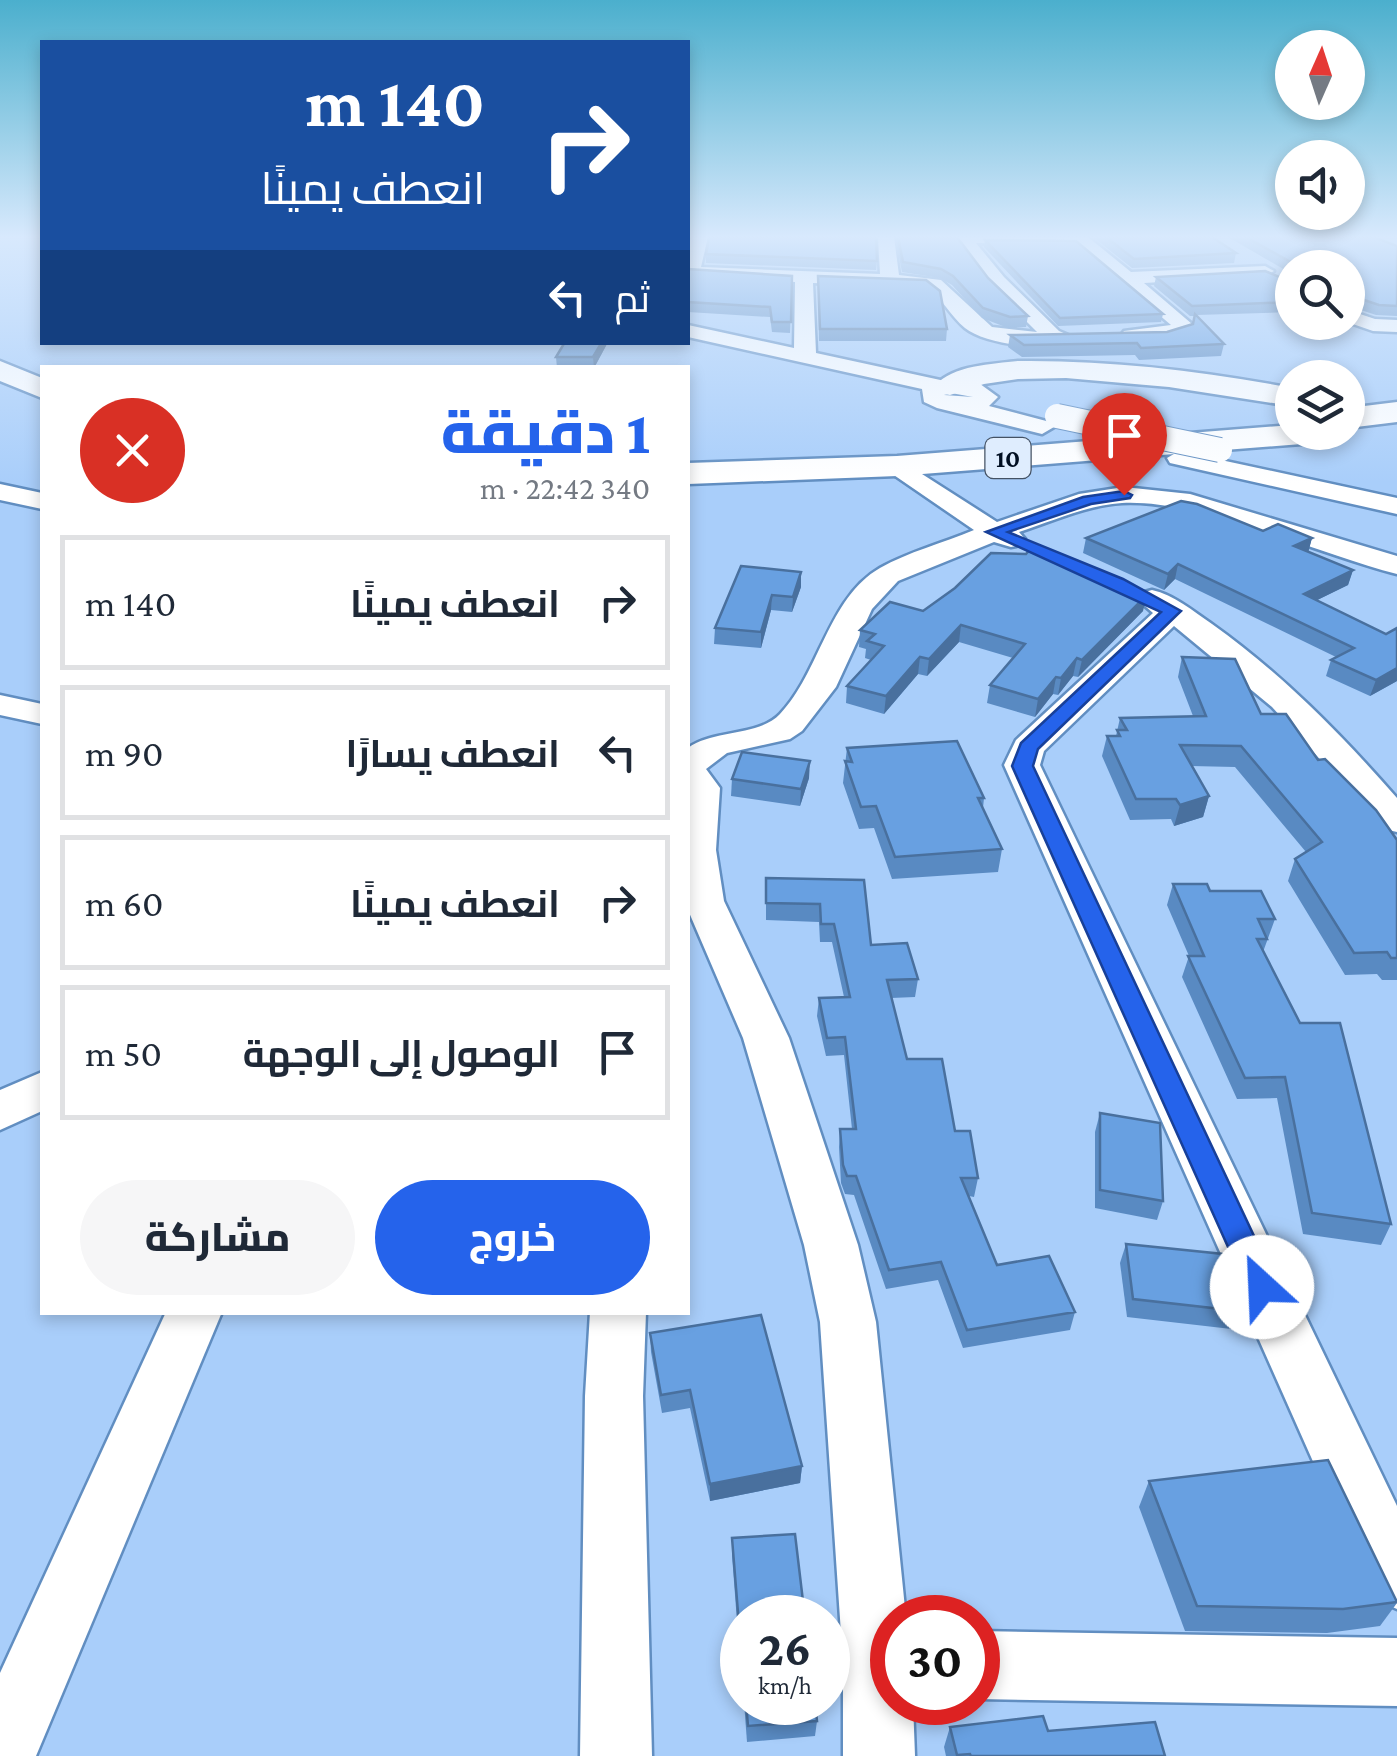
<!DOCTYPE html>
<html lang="ar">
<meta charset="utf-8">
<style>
:root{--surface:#fff;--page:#f6f6f7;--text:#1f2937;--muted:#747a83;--line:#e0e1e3;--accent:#2563eb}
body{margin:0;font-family:"Crimson Pro",Cairo,serif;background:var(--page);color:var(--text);direction:rtl;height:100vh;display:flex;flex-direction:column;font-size:38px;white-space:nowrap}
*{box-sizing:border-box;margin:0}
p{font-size:32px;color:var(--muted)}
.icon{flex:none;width:55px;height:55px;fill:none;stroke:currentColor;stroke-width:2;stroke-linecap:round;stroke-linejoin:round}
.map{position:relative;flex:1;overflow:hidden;direction:ltr}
.details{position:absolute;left:40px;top:365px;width:650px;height:950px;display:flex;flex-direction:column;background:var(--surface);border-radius:0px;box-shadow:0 5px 15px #0003;direction:rtl}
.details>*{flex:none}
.guide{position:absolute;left:40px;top:40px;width:650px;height:305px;border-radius:0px;box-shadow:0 5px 15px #0003;direction:rtl;background:#1a4fa0;color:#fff;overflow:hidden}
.needle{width:65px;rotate:3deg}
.buttons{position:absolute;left:1275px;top:30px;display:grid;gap:20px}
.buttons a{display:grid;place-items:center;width:90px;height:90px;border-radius:50%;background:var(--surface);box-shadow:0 5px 15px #0003;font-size:50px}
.speed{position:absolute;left:720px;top:1595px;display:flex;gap:20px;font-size:50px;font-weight:700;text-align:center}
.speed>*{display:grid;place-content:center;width:130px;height:130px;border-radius:50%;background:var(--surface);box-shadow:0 5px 15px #0003;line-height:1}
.speed small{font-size:25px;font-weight:400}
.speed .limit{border:15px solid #d22;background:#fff;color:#111}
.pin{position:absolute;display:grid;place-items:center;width:85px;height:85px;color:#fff;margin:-102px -42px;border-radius:50% 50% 50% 0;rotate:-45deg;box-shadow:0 0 10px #0007}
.pin .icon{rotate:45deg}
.me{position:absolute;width:110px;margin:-55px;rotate:335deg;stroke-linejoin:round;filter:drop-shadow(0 0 8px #0008)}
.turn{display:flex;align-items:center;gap:35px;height:210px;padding:0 40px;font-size:45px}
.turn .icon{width:130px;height:130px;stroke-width:2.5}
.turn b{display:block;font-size:70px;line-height:85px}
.then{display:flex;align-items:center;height:95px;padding:0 40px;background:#0003;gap:20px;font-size:38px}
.round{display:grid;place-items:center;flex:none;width:105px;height:105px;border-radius:52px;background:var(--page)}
.head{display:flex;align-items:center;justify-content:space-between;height:170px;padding:0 40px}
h1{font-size:60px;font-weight:800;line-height:75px;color:var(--accent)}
.action{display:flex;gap:20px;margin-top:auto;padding:20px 40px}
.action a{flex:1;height:115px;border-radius:60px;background:var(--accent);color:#fff;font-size:40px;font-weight:800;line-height:115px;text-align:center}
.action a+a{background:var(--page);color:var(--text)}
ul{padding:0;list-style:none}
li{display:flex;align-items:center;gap:30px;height:135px;margin:0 20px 15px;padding:0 20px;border:5px solid var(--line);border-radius:0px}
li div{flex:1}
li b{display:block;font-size:38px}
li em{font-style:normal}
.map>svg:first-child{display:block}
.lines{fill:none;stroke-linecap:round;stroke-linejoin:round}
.minor-casing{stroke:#618ec1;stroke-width:5}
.highway-casing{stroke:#618ec1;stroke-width:5}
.minor{fill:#fff;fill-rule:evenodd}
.highway{fill:#fff;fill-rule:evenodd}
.minor-bridge-casing{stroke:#618ec1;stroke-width:26;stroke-linecap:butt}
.minor-bridge{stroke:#fff;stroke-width:24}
.wall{fill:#598ac2}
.shaded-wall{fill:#49709e}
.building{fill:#68a0e1;stroke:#49709e;stroke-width:2.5}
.route{fill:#2563eb;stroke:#184099;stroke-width:2.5}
.labels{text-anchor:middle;stroke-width:8;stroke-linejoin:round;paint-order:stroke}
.shield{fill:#dfedfe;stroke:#445264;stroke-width:2.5}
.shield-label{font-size:25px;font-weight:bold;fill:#010f22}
</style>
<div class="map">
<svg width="1397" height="1756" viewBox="0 0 1397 1756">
<rect width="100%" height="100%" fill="#a9cefa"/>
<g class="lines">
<defs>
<g id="minor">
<path d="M691 237H708L701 267 880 274 878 237H894L899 275 941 280 992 327 1037 332 990 285 958 242H935L927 237H1088L1131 272 1265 266 1274 271 1265 276 1144 283 1192 324 1184 335 1131 341 1121 335 1124 331 1171 325 1076 244 976 243 1004 277 1059 331 1073 337C1054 354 986 345 965 328 950 316 943 298 926 287L813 283 816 353 945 381H976L998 397 989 406 1050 422 1054 427 1042 434 937 408 924 402 922 389 688 337V325L794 348 795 282 689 276 688 248ZM951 393 973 397 944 395Z"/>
<polygon points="1348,310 1375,319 1397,320 1397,332 1373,331 1347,322"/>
<polygon points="1179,451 1397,498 1397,514 1170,463 1167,458"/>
<path d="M897 458 997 522 1079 494 1124 487 1190 494 1397 556V574C1317 554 1201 499 1122 503 1087 505 1053 521 1019 532L1025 539 1021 545 1011 547 994 542 898 581 872 609 836 687 802 731 790 739 727 753 706 769 720 788 716 850 724 901 789 1038 858 1245 876 1322 906 1618H892V1702H913L915 1756H843V1663L820 1322 804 1245 743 1038 688 910V748C714 729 758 737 780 714 820 672 828 598 880 568 908 552 943 543 974 530L888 471 884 466Z"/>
<polygon points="0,484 42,493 42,509 0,500"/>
<path d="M1152 590C1174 595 1193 611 1212 624 1281 673 1341 734 1397 798V832L1384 829 1272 707 1174 626 1044 751 1040 765 1397 1506V1609L1374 1599 1004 765 1016 740 1153 613 1137 599 1141 593Z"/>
<polygon points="0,695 42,704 42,724 0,715"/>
<polygon points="42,1072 42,1111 0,1130 0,1090"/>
<polygon points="166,1312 222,1312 36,1756 0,1756 0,1673"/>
<polygon points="590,1312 646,1312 643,1396 652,1756 580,1756 585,1396"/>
<polygon points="978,1631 1397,1638 1397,1706 978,1699"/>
</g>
<g id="highway">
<polygon points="0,361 42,378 42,398 0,381"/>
<path d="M1018 361C1111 360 1202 371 1292 388V406L1169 387 1066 378 1018 379 984 384 950 395 939 393 935 386C952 365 993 364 1018 361Z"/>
<polygon points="1397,402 1397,422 1348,428 1348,408"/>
<polygon points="1292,425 1292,432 1343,432 1339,439 1327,442 897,476 688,484 688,463 897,456"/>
</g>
</defs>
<!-- minor casing -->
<use href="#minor" class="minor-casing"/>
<!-- highway casing -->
<use href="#highway" class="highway-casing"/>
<!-- minor -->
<use href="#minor" class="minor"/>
<!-- highway -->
<use href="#highway" class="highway"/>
<defs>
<polyline id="minor-bridge" points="1057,416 1220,450"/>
</defs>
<!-- minor-bridge casing -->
<use href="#minor-bridge" class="minor-bridge-casing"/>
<!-- minor-bridge -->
<use href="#minor-bridge" class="minor-bridge"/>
</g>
<!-- wall -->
<g class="wall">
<polygon points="895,237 957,237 988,278 1028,316 1026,327 1008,328 982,318 952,285 940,278 902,272"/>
<polygon points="1093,237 1212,237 1236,253 1234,263 1132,268"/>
<polygon points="1228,237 1374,237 1397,246 1397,316 1376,315 1349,306 1348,321 1348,268 1292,268 1292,274"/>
<polygon points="985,240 1163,314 1161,322 1058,326 984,247"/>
<polygon points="706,254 877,261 876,270 706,263"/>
<polygon points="688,269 792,276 790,333 772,332 770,317 688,312"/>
<polygon points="818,276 947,329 946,341 819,341"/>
<polygon points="1156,277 1292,282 1292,312 1196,315 1224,344 1221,356 1139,360 1135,355 1022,357 1008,347 1010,335 1167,332 1193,324 1195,316 1190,316 1154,286"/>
<polygon points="565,342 608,342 594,368 557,368 556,357"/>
<polygon points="1263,531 1312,538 1308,552 1353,570 1348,585 1317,600 1386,634 1397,628 1397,681 1370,696 1326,676 1331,660 1336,657 1175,579 1164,590 1083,553 1086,538"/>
<polygon points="801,572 801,587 792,612 771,610 761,648 714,644 715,628"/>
<polygon points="923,611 1143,611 1078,677 1073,676 1058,695 1053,694 1035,717 987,703 990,685 1013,658 959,642 927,676 918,674 884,714 846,703 847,686 871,660 865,658 866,649 859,647 860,630"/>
<polygon points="1182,657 1261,714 1318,760 1397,840 1397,980 1382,980 1377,974 1345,975 1288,881 1295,859 1306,852 1235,767 1191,766 1209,796 1203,817 1174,826 1171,819 1130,820 1102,756 1107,736 1116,736 1120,718 1193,716 1178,677"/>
<polygon points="847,748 984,798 983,808 1002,849 998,872 892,879 874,828 859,829 843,783"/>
<polygon points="809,778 800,806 731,796 732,779"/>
<polygon points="766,878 864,880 871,945 918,979 915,997 891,998 907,1059 955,1131 978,1178 974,1197 969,1196 997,1265 1075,1312 1070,1330 963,1348 938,1280 886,1289 854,1195 845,1194 841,1183 839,1147 840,1129 852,1129 844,1055 826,1056 817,1016 819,998 844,997 832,942 820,942 819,922 766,920"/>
<polygon points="1173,884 1210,891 1275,919 1263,952 1391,1224 1381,1245 1303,1234 1277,1098 1237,1099 1182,977 1189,956 1167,905"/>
<polygon points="1100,1113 1163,1201 1157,1220 1095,1208 1095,1132"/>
<polygon points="1126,1244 1248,1312 1240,1330 1127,1317 1120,1263"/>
<polygon points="650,1333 802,1466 800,1483 710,1501 690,1408 662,1413 651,1352"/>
<polygon points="1149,1481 1397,1600 1397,1603 1380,1626 1327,1633 1185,1631 1139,1507"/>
<polygon points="732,1538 742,1618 742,1688 732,1555"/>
<polygon points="744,1702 815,1702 817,1721 815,1736 747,1742"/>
<polygon points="950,1727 1048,1731 1165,1756 946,1756 944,1747"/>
</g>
<!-- shaded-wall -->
<g class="shaded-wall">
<polygon points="1323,322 1347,322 1346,326 1322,328"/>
<polygon points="602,342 608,342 594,368 593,357"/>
<polygon points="1312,538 1308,553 1294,546"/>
<polygon points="1178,564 1175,579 1164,590 1168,574"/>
<polygon points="1353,570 1348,585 1299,609 1304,594"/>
<polygon points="801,572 801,587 792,612 793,597"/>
<polygon points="772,595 771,610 761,648 761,632"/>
<polygon points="1147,595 1143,611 1078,677 1082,660"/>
<polygon points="961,625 959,642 927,676 929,659"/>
<polygon points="920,657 918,674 884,714 886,696"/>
<polygon points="1077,658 1073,676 1058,695 1061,678"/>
<polygon points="1397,668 1397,681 1370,696 1376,680"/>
<polygon points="1056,677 1053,694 1035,717 1038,699"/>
<polygon points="810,761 809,778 800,806 801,789"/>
<polygon points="1209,796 1203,817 1174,826 1180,805"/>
<polygon points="802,1466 800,1483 710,1501 710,1484"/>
</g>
<!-- building -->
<g class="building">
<polygon points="709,237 876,237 877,261 706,254"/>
<polygon points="898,237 957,237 988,278 1028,316 1010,317 983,308 953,276 941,269 903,262"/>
<polygon points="1106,237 1212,237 1236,253 1134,259"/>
<polygon points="1246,237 1374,237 1397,246 1397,306 1379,305 1352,296 1348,299 1348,268 1296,268 1296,265"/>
<polygon points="985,240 1076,241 1163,314 1060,318"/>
<polygon points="688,269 792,276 791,322 772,322 770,307 688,302"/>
<polygon points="1265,271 1292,282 1292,302 1192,306 1156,277"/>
<polygon points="818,276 926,280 940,291 947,329 820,329"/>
<polygon points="1195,314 1224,344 1141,348 1137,343 1024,345 1010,335 1167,332 1193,324"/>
<polygon points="565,342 602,342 593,357 556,357"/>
<polygon points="1181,501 1197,504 1263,531 1278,524 1312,538 1294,546 1353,570 1304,594 1386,634 1397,628 1397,668 1376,680 1331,660 1354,648 1178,564 1168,574 1086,538"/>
<polygon points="1032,547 1044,550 1147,595 1082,660 1077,658 1061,678 1056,677 1038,699 990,685 1025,644 961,625 929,659 920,657 886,696 847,686 884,646 867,641 875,634 860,630 890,602 923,611 955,588 991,553 1026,554"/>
<polygon points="741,566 801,572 793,597 772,595 761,632 715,628"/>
<polygon points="1182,657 1235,659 1261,714 1286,714 1318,760 1325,759 1376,810 1397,840 1397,958 1391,958 1387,952 1354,953 1295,859 1322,842 1241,746 1180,745 1209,796 1180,805 1176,799 1136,799 1107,736 1120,736 1117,730 1127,730 1120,718 1206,716"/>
<polygon points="957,741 984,798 978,798 1002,849 895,857 876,806 861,807 845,761 852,762 847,748"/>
<polygon points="742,752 810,761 801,789 732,779"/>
<polygon points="766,878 864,880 871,945 907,943 918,979 887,980 907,1059 942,1059 955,1131 970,1131 978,1178 961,1178 997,1265 1049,1256 1075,1312 967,1330 941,1262 889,1270 856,1176 847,1176 843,1165 840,1129 856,1129 845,1037 827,1038 819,998 850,997 834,924 821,924 820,904 766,903"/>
<polygon points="1173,884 1207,884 1210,891 1261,891 1275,919 1258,919 1267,939 1257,939 1300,1023 1340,1023 1391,1224 1312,1213 1285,1077 1245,1078 1188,956 1204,956"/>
<polygon points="1100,1113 1160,1123 1163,1201 1100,1190"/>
<polygon points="1126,1244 1233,1255 1248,1312 1133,1299"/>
<polygon points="761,1315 802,1466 710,1484 690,1390 661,1395 650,1333"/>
<polygon points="1328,1460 1397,1602 1343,1609 1197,1606 1149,1481"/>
<polygon points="795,1534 805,1618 742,1618 742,1662 732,1538"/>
<polygon points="746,1702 815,1702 817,1721 748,1726"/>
<polygon points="1043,1716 1048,1731 1155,1722 1165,1756 971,1756 970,1754 957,1755 950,1727"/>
</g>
<!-- sky -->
<linearGradient id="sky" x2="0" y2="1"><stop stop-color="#4bafcd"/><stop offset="0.49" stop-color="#d8e9fd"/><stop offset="1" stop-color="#d8e9fd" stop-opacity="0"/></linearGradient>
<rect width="1397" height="483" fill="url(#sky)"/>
<!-- route -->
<polygon class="route" points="1124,491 1132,495 1130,498 1091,504 1008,532 1123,579 1181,611 1038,749 1033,766 1278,1287 1273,1296 1262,1300 1251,1296 1246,1287 1012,766 1021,743 1161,612 986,532 1083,497"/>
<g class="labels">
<!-- shield labels -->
<rect class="shield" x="985.5" y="438" width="45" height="40" rx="8"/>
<g class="shield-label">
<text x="1008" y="467">10</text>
</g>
</g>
</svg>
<div class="buttons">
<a><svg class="needle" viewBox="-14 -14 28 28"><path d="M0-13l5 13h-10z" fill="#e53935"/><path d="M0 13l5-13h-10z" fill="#747a83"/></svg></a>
<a><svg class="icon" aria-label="sound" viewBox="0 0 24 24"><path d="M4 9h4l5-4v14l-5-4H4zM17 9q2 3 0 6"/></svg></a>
<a><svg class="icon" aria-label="search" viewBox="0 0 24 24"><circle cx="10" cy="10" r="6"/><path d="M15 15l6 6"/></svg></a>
<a><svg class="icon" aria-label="layers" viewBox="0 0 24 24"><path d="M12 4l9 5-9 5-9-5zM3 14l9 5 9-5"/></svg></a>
</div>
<div class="speed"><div>26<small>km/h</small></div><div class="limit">30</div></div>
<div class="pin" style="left:1124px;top:495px;background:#d93025"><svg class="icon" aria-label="arrive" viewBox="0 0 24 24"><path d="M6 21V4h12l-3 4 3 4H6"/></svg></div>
<svg class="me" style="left:1262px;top:1287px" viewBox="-20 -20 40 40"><circle r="19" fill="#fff"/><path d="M0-13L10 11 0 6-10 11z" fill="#2563eb"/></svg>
<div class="guide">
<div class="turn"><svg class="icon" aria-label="right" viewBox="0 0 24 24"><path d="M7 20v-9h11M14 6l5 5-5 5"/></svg><div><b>140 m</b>انعطف يمينًا</div></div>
<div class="then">ثم<svg class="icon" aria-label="left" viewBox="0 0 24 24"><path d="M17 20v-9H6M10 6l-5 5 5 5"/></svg></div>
</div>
<section class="details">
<div class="head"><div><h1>1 دقيقة</h1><p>340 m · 22:42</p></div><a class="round" style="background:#d93025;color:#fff"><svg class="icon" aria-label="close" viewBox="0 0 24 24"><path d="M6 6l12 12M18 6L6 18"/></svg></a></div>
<ul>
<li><svg class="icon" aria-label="right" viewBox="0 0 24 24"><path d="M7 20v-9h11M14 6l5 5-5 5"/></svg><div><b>انعطف يمينًا</b></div><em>140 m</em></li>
<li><svg class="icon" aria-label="left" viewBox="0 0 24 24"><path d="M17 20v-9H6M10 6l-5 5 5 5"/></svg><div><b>انعطف يسارًا</b></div><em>90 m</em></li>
<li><svg class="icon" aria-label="right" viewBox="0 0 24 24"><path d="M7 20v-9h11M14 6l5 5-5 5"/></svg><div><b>انعطف يمينًا</b></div><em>60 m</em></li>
<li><svg class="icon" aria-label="arrive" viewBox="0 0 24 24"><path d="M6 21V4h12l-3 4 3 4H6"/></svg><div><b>الوصول إلى الوجهة</b></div><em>50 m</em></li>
</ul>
<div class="action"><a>خروج</a><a>مشاركة</a></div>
</section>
</div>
